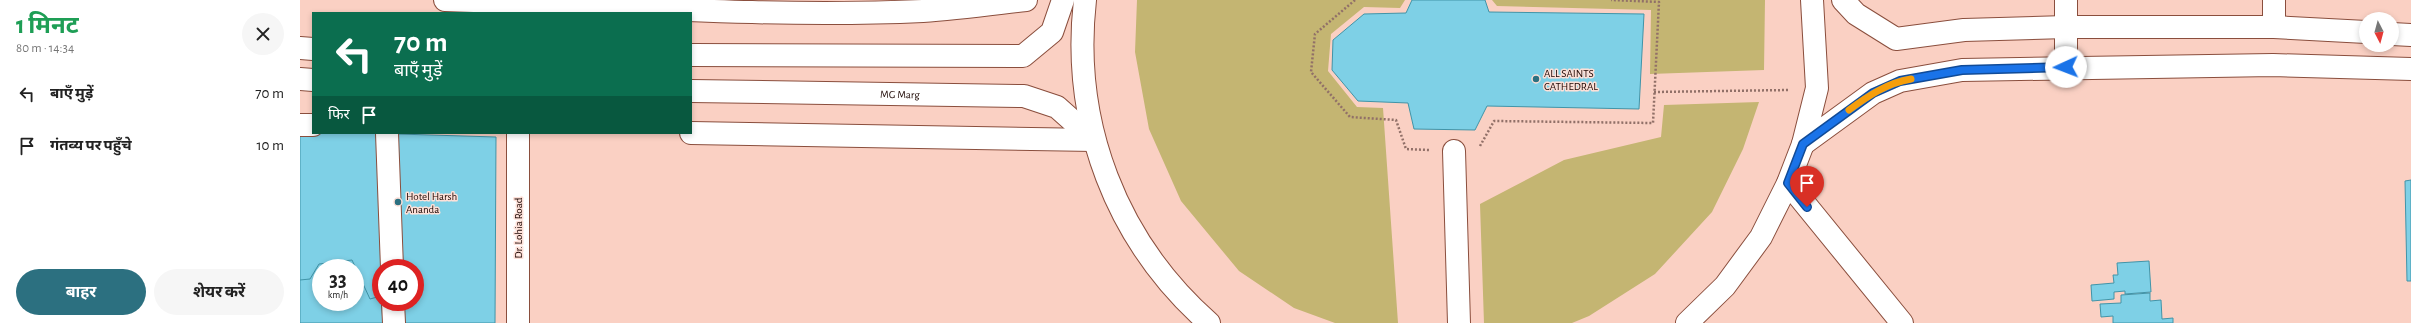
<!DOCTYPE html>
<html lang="hi">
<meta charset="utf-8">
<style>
:root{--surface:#fff;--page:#f6f6f6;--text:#222;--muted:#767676;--accent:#2c7080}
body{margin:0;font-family:"Alegreya Sans","Noto Sans Devanagari",sans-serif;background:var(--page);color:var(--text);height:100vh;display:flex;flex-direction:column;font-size:15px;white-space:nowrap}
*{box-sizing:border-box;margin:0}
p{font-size:13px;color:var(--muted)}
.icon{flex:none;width:22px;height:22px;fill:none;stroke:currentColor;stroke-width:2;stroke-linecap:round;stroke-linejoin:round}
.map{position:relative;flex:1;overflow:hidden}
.details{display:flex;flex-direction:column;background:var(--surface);width:300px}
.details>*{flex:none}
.guide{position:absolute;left:12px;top:12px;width:380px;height:122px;border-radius:0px;box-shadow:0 2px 6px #0003;background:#0b6e4f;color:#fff;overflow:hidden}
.needle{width:26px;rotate:174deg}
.fabs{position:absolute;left:2059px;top:12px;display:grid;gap:8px}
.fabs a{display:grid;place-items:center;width:40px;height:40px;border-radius:50%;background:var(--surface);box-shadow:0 2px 6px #0003;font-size:20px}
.speed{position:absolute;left:12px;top:259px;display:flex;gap:8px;font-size:20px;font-weight:700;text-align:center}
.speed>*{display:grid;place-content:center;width:52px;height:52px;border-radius:50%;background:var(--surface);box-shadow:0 2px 6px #0003;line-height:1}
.speed small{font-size:10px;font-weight:400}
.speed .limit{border:6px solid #d22;background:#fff;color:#111}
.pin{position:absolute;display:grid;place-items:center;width:34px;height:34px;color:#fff;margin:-41px -17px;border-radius:50% 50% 50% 0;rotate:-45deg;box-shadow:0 0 4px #0007}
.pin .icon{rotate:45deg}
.me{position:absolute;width:44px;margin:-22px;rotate:268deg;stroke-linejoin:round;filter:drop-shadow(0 0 3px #0008)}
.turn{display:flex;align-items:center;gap:14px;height:84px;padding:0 16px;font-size:18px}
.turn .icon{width:52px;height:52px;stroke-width:2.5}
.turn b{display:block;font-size:28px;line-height:34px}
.then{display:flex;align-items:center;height:38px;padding:0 16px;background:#0003;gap:8px;font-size:15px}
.round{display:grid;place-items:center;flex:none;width:42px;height:42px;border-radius:21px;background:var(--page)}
.overview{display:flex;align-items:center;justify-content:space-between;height:68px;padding:0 16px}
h1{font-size:24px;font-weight:700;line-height:30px;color:#1e9e55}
.primary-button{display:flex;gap:8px;margin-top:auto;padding:8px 16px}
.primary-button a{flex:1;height:46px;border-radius:24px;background:var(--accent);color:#fff;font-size:16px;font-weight:700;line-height:46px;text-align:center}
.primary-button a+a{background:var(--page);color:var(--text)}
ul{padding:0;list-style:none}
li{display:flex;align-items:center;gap:12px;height:52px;padding:0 16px}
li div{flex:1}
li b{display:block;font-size:15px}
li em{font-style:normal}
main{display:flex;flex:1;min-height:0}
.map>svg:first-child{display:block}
.green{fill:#c4b572}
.building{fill:#7ed0e6;stroke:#4194a8;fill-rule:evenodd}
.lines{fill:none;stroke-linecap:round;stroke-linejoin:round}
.minor-casing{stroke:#8a4e3d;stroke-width:24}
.major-casing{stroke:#8a4e3d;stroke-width:24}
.path{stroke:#917068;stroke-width:2.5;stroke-dasharray:2 2;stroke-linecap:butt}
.minor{stroke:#fff;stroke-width:22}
.major{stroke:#fff;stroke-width:22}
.route-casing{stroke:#114b97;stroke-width:10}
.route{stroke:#1a73e8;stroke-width:7}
.slow{stroke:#f59e0b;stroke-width:7}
.poi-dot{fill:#2c7080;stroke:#fde0d8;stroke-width:1.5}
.labels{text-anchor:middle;stroke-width:3;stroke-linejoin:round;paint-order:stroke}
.poi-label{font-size:11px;fill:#1d0703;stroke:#fde0d8;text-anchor:start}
.street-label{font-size:11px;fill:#1d0703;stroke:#fde0d8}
</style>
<main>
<section class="details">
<div class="overview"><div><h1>1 मिनट</h1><p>80 m · 14:34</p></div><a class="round"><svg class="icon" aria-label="close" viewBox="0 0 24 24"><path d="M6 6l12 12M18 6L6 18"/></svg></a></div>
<ul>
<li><svg class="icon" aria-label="left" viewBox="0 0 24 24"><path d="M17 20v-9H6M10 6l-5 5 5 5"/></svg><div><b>बाएँ मुड़ें</b></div><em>70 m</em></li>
<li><svg class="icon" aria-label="arrive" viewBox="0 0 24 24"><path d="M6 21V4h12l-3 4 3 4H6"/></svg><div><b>गंतव्य पर पहुँचे</b></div><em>10 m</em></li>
</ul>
<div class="primary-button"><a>बाहर</a><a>शेयर करें</a></div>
</section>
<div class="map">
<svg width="2111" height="323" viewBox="0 0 2111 323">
<rect width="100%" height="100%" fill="#fad0c3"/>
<!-- green -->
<g class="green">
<polygon points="837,0 1105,0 1100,8 1064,7 1031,34 1028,71 1057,107 1083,108 1098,323 1035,323 994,308 939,271 881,201 849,129 835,52"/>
<polygon points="1192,0 1465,0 1464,70 1350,74 1351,10 1197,6"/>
<polygon points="1459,102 1443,149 1412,212 1355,274 1289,316 1272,323 1184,323 1180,204 1264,160 1361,137 1364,105"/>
</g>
<!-- building -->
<g class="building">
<polygon points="1112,0 1185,0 1189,12 1344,14 1339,109 1187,106 1175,130 1114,129 1108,103 1058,101 1032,70 1033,40 1064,14 1106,13"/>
<path d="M0 131 196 137 195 323H0ZM21 268H55V302H21ZM81 268H115V302H81Z"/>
<polygon points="2111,180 2111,281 2107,281 2105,181"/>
<path d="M52 260 70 299 81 296 83 323H0V280L10 279 19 264ZM21 268H55V302H21Z"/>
<polygon points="1849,261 1851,292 1825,294 1825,291 1814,292 1814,299 1792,301 1791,285 1814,283 1813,275 1818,275 1817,263"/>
<polygon points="1850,293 1850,301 1861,300 1862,319 1873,318 1873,323 1813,323 1813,316 1801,317 1800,304 1821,303 1821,295"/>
</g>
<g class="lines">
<defs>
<g id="minor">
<path d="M145 0C304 5 464 18 623 11 657 9 692 4 726 0"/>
<polyline points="1543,0 1556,14 1596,39 1664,30 1766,27 1974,27 2066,32"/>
<polyline points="1974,27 1974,0"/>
<polyline points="2092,34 2111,35"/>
<polyline points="1766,67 1766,0"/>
<polyline points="0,125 13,125"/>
<polyline points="87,133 92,268"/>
<polyline points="391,133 794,140"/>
<polyline points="1503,144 1573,93 1600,81 1662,70 1973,65 2111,69"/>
<polyline points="1154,151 1159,323"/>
<polyline points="1488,183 1602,323"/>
<polyline points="93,302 94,323"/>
<polyline points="218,323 218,133"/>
</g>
<g id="major">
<path d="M785 0C771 123 816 241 909 323"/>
<polyline points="0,48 13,49"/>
<polyline points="391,55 723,56 752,32 763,0"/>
<polyline points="0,79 13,80"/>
<path id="s1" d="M391 91 724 96 757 107 794 140"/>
<polyline points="1387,323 1425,286 1461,237 1488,183 1503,144 1517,88 1512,0"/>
</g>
</defs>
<!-- minor casing -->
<use href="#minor" class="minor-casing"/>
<!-- major casing -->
<use href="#major" class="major-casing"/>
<!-- path -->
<g class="path">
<polyline points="1055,0 1015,34 1011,72 1050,117 1096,120 1106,149 1129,150"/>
<polyline points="1354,92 1489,90"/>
<polyline points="1180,146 1194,121 1353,123 1359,2 1311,0"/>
</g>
<!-- minor -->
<use href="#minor" class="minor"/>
<!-- major -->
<use href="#major" class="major"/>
</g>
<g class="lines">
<defs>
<polyline id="route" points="1507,207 1488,183 1503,144 1573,93 1600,81 1662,70 1766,67"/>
</defs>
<!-- route casing -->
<use href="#route" class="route-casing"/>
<!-- route -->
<use href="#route" class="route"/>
<!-- slow -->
<path class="slow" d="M1549 110C1568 96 1587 83 1611 79"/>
</g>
<!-- markers -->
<g class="poi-dot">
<circle cx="1236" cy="79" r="4"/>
<circle cx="98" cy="202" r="4"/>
</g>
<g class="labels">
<!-- poi labels -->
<g class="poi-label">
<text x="1244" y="77">ALL SAINTS<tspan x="1244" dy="13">CATHEDRAL</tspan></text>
<text x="106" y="200">Hotel Harsh<tspan x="106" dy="13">Ananda</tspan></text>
</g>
<!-- street labels -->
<g class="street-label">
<text dy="4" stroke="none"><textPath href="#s1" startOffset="209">MG Marg</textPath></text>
<text transform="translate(218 228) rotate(-90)" y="4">Dr. Lohia Road</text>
</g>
</g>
</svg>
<div class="fabs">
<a><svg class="needle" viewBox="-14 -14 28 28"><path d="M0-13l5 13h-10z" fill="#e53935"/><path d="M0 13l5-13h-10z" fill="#767676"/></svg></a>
</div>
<div class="speed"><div>33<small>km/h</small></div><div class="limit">40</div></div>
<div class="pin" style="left:1507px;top:207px;background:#d93025"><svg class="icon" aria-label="arrive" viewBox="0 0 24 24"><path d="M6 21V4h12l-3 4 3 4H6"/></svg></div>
<svg class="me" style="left:1766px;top:67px" viewBox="-20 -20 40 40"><circle r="19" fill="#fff"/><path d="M0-13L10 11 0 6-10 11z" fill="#1a73e8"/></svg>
<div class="guide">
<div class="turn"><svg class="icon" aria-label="left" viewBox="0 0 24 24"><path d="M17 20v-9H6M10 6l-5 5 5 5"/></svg><div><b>70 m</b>बाएँ मुड़ें</div></div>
<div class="then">फिर<svg class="icon" aria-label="arrive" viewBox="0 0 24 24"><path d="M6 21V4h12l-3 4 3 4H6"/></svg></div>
</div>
</div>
</main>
